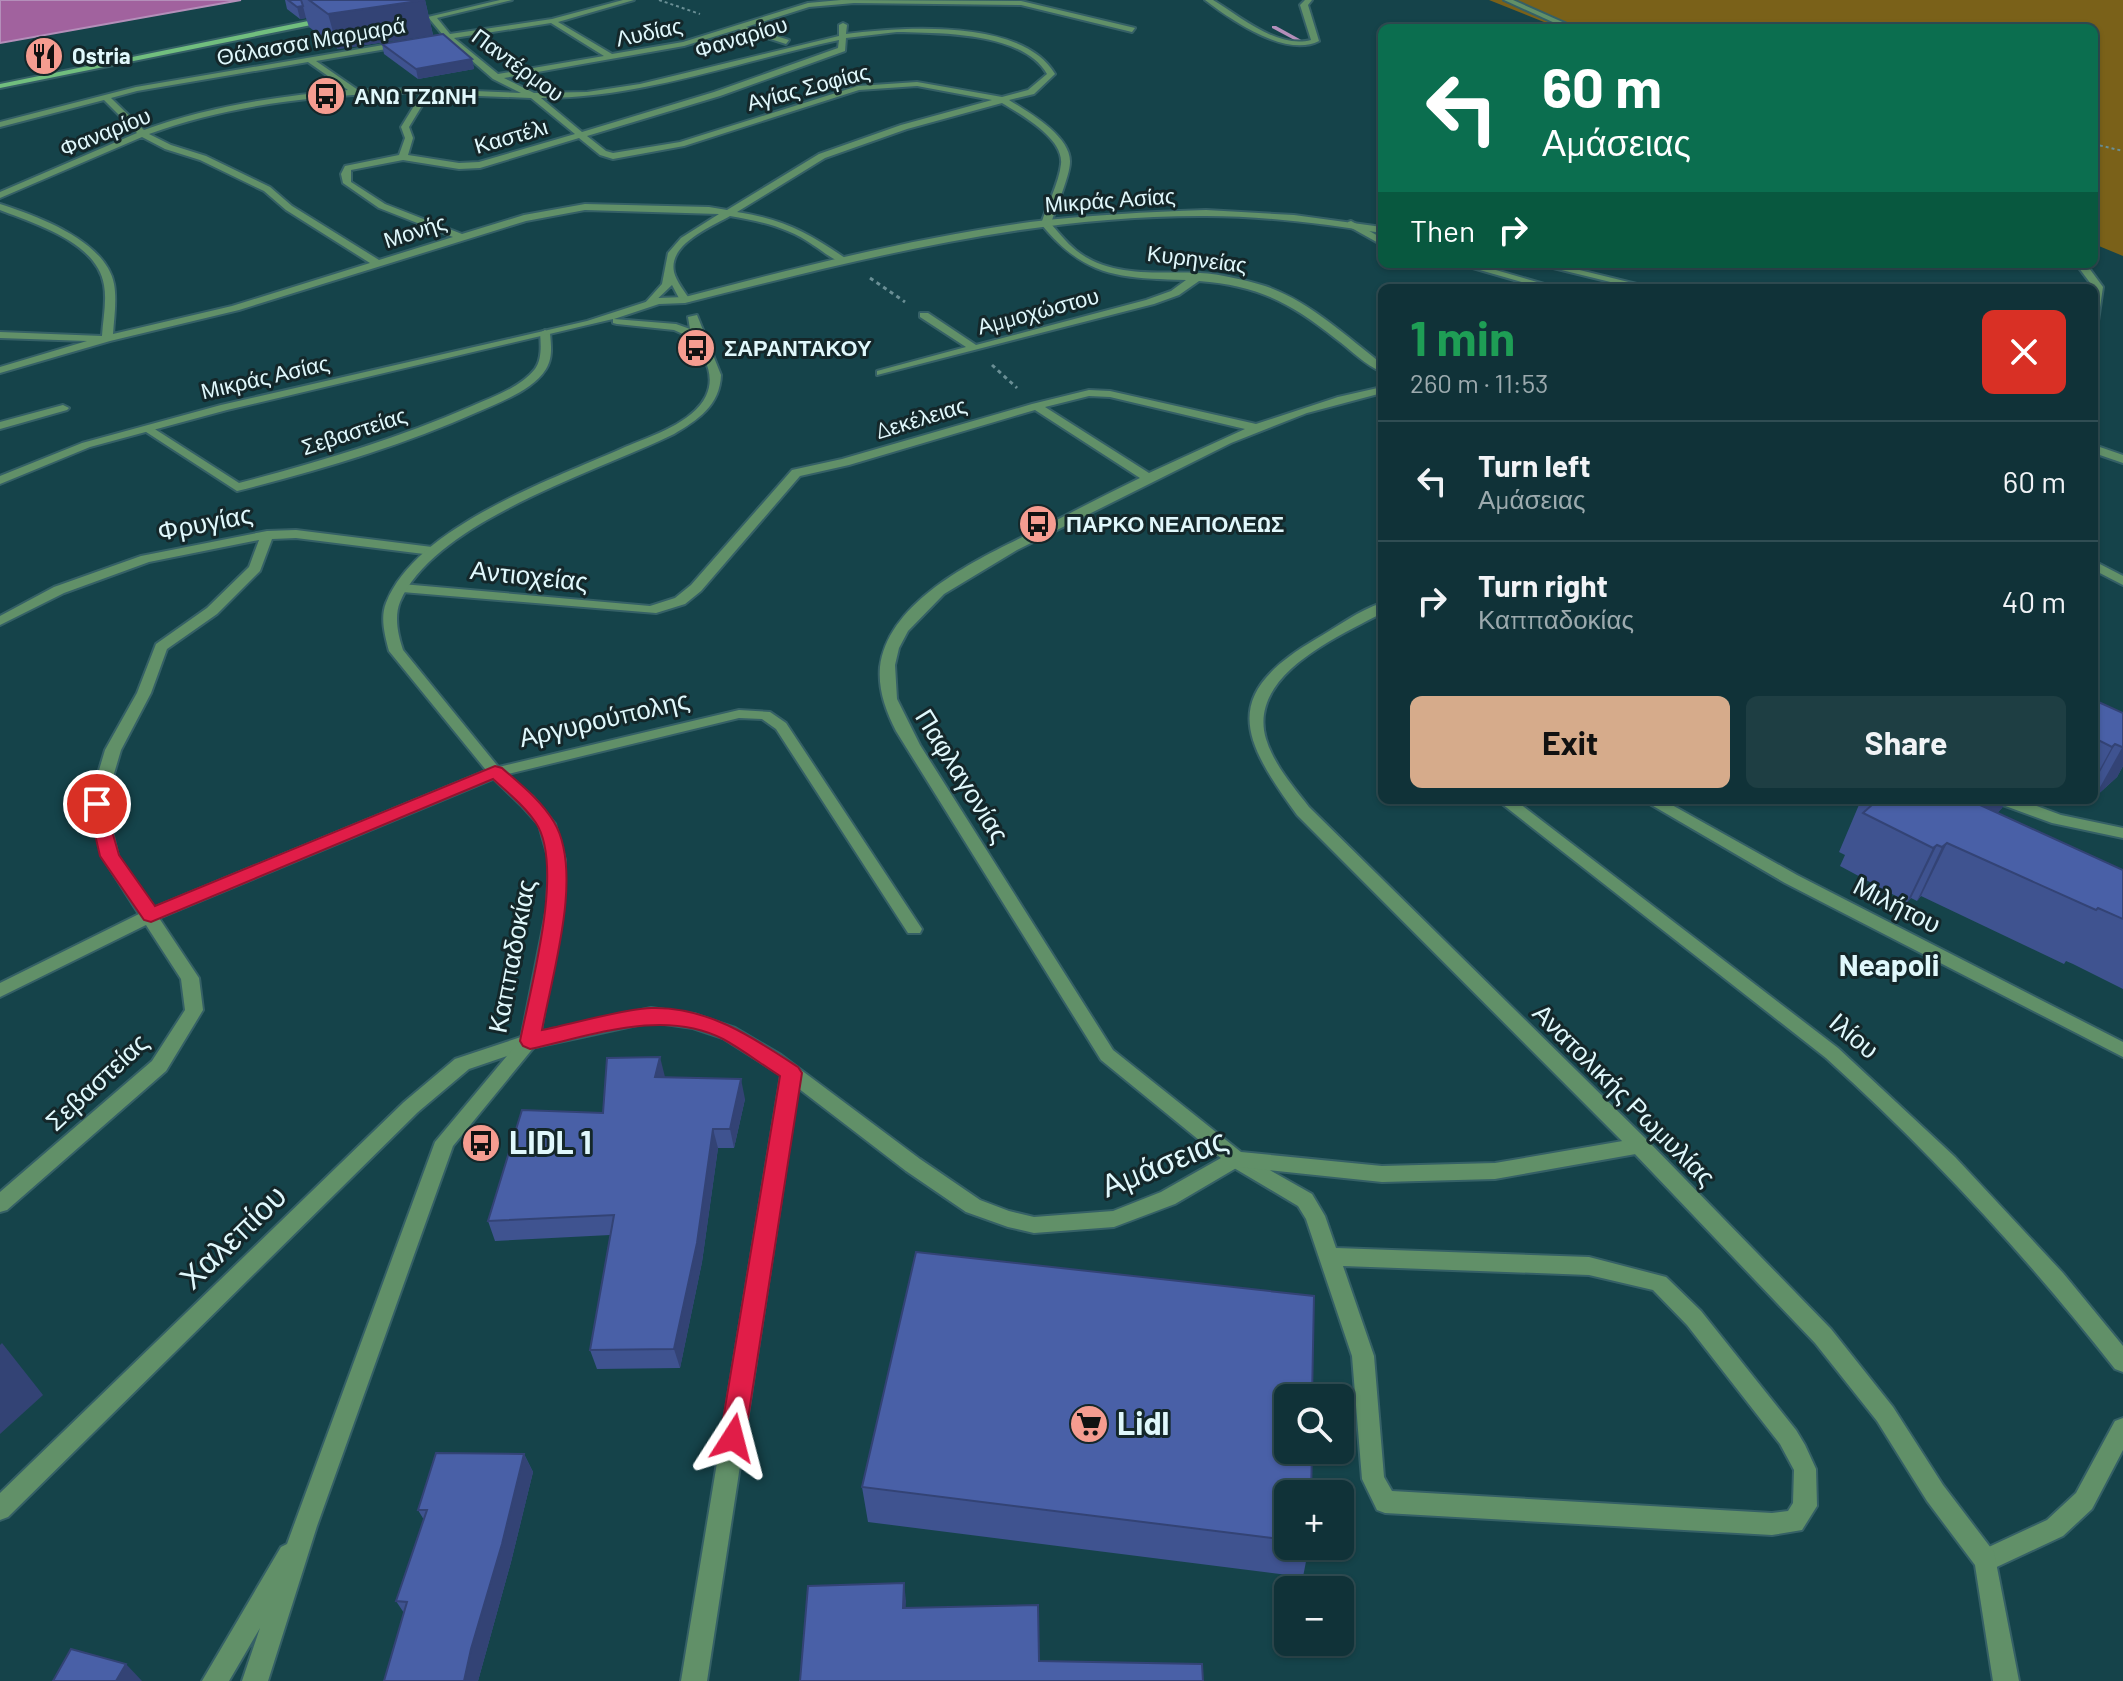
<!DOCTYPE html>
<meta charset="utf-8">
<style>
:root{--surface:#103238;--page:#1e3e43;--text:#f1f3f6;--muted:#9caaae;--line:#304d53;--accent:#d6ab8b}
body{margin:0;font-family:Barlow,sans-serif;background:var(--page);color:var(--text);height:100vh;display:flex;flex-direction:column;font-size:30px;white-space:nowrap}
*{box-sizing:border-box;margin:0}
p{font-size:26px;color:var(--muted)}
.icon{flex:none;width:44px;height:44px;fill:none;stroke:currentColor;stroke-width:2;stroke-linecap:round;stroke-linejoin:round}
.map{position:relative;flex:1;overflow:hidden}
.panel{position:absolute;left:1378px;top:284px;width:720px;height:520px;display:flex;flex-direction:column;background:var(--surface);border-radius:12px;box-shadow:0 2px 6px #0004,0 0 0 2px var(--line)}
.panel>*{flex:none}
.hud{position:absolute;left:1378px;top:24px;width:720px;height:244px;border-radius:12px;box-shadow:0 2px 6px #0004,0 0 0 2px var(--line);background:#0b6e4f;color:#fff;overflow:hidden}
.tools{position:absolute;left:1274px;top:1384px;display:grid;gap:16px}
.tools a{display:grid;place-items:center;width:80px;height:80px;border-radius:12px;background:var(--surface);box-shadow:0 2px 6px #0004,0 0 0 2px var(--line);font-size:40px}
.pin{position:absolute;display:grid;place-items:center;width:68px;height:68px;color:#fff;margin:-34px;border:4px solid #fff;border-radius:50%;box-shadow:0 2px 8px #0007}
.me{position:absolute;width:88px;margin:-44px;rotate:9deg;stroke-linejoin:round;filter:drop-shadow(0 0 6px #0008)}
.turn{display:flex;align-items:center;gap:28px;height:168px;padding:0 32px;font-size:36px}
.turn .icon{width:104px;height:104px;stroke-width:2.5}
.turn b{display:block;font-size:56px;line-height:68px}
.then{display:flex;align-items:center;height:76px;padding:0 32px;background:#0003;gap:16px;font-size:30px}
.round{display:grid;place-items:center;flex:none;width:84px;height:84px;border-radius:12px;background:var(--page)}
.head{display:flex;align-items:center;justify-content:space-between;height:136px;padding:0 32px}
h1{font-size:48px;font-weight:700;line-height:60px;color:#1e9e55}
.cta{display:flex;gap:16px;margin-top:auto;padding:16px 32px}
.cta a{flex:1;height:92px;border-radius:12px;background:var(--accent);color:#111;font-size:32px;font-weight:700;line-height:92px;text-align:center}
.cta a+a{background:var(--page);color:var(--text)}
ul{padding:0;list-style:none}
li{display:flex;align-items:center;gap:24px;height:120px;padding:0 32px;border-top:2px solid var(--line)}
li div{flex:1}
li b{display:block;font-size:30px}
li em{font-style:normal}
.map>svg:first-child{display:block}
.forest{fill:#7a6119}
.water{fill:#a1629e;stroke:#b48fba;stroke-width:2}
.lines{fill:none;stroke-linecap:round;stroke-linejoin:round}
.stream{fill:#b48fba;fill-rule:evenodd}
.service-casing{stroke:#356066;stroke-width:4}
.minor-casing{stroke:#356066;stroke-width:4}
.tertiary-casing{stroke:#356066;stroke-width:4}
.secondary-casing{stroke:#356066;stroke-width:4}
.path-far1{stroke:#6a8f95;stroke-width:2;stroke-dasharray:3 3;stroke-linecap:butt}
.path{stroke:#6a8f95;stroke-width:3;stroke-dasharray:4 4;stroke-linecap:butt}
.service{fill:#619068;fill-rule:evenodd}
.minor{fill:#619068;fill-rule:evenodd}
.tertiary{fill:#619068;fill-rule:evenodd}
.secondary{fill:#71be7e;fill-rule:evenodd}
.wall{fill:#3f5390}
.shaded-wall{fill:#334375}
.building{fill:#4960a7;stroke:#334375;stroke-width:2}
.route{fill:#e11d48;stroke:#92132f;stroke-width:2}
.labels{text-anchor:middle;stroke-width:6;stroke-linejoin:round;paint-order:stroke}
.far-street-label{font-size:22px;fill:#e0f8fc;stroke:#14272a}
.far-poi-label{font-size:22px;font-weight:bold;fill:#e0f8fc;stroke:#14272a;text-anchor:start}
.street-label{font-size:26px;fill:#e0f8fc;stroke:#14272a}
.quarter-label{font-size:30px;font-weight:bold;fill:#e0f8fc;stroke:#14272a}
.near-poi-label{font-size:32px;font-weight:bold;fill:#e0f8fc;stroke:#14272a;text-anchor:start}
.near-street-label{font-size:32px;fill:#e0f8fc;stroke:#14272a}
</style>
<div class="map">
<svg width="2123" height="1681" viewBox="0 0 2123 1681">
<rect width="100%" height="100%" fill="#15434a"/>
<!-- forest -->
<polygon class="forest" points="1489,0 2123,0 2123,256 2094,244 2094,28 1559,28"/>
<!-- water -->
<polygon class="water" points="0,0 241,0 0,43"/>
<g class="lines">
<!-- stream -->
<polygon class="stream" points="1272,26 1276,26 1305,42 1300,43 1272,28"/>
<defs>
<path id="service" d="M1236 1151 1312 1194 1325 1216 1336 1248 1589 1257 1666 1277 1701 1311 1796 1430 1805 1445 1816 1469 1817 1506 1802 1530 1772 1535 1385 1513 1377 1510 1362 1479 1352 1356 1306 1219 1298 1206 1229 1165 1226 1159 1229 1153ZM1343 1266 1589 1275 1653 1290 1687 1325 1780 1444 1794 1470 1793 1503 1788 1511 1772 1513 1392 1491 1384 1477 1374 1356Z"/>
<g id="minor">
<path d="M500 0H512L437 18 450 34 552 19 623 0H634L558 22 612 54 683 42 808 3 841 0 1021 1 1135 28 1132 32 1021 5 854 3 809 7 746 27 789 40 786 44 739 29 684 46 504 78 534 93 587 92 640 84 839 36V25L843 23 847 25 846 34C902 27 1022 18 1055 74L1034 94 1009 100C1028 112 1071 136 1070 162 1070 176 1055 209 1051 224 1060 234 1069 246 1081 254 1116 278 1161 271 1200 273 1220 274 1245 280 1265 286 1309 301 1346 336 1382 364V372C1365 365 1351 350 1336 339 1291 303 1257 285 1199 281L1179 295 1154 304 877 375V371L966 347 920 317V313H928L976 345 1146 300 1171 291 1186 280C1121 278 1085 278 1041 224 1047 205 1059 183 1061 164 1064 138 1020 114 1002 103L907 129 825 158 737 212C783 219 807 232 845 258V262C834 262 823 251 813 245 788 227 759 221 730 216 711 227 668 244 674 272 676 281 685 292 690 300L689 302H681L672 285 650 306 645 303 662 284 668 253 681 238 719 214 585 210 526 221 239 310 110 341 0 373V367L87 341 0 338V332L102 336C103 319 107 301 104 285 97 242 35 224 0 210V204C37 216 106 241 114 284 117 300 114 318 113 334L232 306 370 263 286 210 264 191 200 160 165 149 142 137 0 198V192L137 133 104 100 0 127V122L136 87 401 42 404 46 316 61 358 90 427 89 521 93 493 79 447 39H441L443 35 428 17ZM551 23 604 56 498 74 454 38ZM897 32C939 33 1023 32 1047 74L1028 90 1002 97 917 82 858 86 680 142 613 153 606 151 587 136 720 96 845 51 846 38ZM839 40 838 48 714 92 582 132 541 98C643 98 740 61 839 40ZM308 62 348 90C279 96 209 106 144 130L111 98 137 91ZM917 86 992 100 901 125 819 154 727 210 709 207 585 204 524 215 462 234 385 204 351 182V170L403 160 459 169 480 168 579 138 600 155 613 159 684 146 859 90ZM386 93H422L401 127 405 138 399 155 345 166 341 174 343 183 379 208 453 237 379 260 292 206 270 187 206 156 171 145 149 134C225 106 306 97 386 93ZM429 94 531 98 575 134 479 162 459 163 408 155 413 138 409 127Z"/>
<path d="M1205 0H1213C1240 16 1277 49 1311 40L1300 5 1305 0H1312L1308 5 1319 41C1286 58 1231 20 1205 0Z"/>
<polygon points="1351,221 1382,238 1382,245 1348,226 1348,222"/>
<polygon points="1459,264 1475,264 1558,288 1542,288"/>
<path d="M545 330 550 333C551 345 553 358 546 369 533 390 502 401 480 411 402 446 320 470 237 491L140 428 150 426 239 483C319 462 396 439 472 406 493 397 521 387 535 369 542 359 541 345 540 333Z"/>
<path d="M1382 387V393L1307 413 1231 443 1017 550 944 594 908 631 899 648 895 665 897 699 920 745 1113 1050 1241 1152 1382 1166 1495 1163 1640 1138 1647 1140 1650 1146 1647 1152 1495 1179 1382 1182 1238 1167 1175 1204 1114 1227 1034 1233 1008 1227 966 1212 906 1171 798 1088 707 1681H681L781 1075 723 1038 693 1028 651 1022 531 1048 469 1069 418 1112 8 1517 0 1520V1493L404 1102 455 1059 530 1034 651 1008 694 1014 735 1028 781 1055 920 1159 980 1200 1009 1211 1034 1217 1113 1211 1161 1192 1221 1158 1101 1060 896 731C886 711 878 690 880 667 889 595 991 553 1047 525 1078 509 1109 493 1140 478L1035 410 849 465 800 476 701 591 685 604 656 613 402 592 395 588 402 584 650 606 675 598 691 585 792 470 842 459 1032 404 1089 390 1110 391 1256 424 1338 397ZM1089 396 1110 397 1245 429 1149 473 1045 407Z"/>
<polygon points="63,405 69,408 67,410 0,429 0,422"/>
<polygon points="2094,445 2123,455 2123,463 2094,453"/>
<polygon points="296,530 432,547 438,551 432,555 296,538 272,539 260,571 217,614 167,649 151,693 121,750 105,804 118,856 153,908 490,769 739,710 770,712 786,723 922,929 920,933 908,933 776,729 762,719 739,718 500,776 159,918 199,978 203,1010 166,1071 7,1210 0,1212 0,1192 152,1061 185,1010 181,979 146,925 0,997 0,983 139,914 102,856 89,804 105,750 137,693 156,644 207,608 249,567 259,540 149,562 64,593 0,625 0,616 54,587 141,556 267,531"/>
<polygon points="2094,561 2123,576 2123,585 2094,570"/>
<path d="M1497 800H1515L1838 1048 1955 1157 2063 1273 2123 1346V1372L2115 1369C2027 1257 1931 1153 1826 1058Z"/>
<polygon points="1643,800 1663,800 1797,875 2123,1042 2123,1057 1785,883"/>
<polygon points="1998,800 2021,800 2061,815 2123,828 2123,838 2052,823 2000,804"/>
<polygon points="2123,1418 2123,1450 2092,1509 2063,1536 1986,1572 1978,1568 1974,1560 1978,1552 2047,1520 2076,1493 2115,1421"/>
</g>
<g id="tertiary">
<polygon points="1504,0 1513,0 1576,28 1566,28"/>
<path d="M1206 210 1294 215 1382 227V233C1324 224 1266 216 1206 216 1029 215 856 260 685 303L659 304 614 319 676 324 690 329 688 317 697 315 721 375C720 405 698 420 674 434 599 471 434 521 400 602 394 617 398 635 403 650L500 769 533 797 555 824 565 860 563 908 539 1041 453 1146 317 1526 268 1681H242L260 1628 229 1681H202L281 1547 287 1544 435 1142 521 1039 547 908 549 860 539 825 521 805 490 775 389 651C385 636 380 618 386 603 416 526 554 479 625 447 651 436 693 423 706 396 716 375 704 357 694 339L674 330 617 324 613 323V319L227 410 90 447 0 484V476L82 443 221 405 587 321 658 298 685 297C799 267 913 238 1030 222 1089 215 1147 212 1206 210Z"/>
<polygon points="1537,264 1555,264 1653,288 1635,288"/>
<polygon points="2076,264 2086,264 2103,287 2098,321 2094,322 2094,288"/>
<path d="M1382 603V613C1338 637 1247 675 1266 739 1274 765 1293 786 1309 807L1647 1140 1831 1329 1893 1407 1943 1485 1994 1552 2019 1681H1993L1975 1565 1927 1501 1877 1421 1815 1343 1633 1152 1297 815C1241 738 1220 695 1316 639 1337 627 1359 610 1382 603Z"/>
</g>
<polygon id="secondary" points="328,17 331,21 0,88 0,84"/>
</defs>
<!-- service casing -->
<use href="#service" class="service-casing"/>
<!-- minor casing -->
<use href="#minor" class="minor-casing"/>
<!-- tertiary casing -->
<use href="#tertiary" class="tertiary-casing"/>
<!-- secondary casing -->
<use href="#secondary" class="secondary-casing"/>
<!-- path-far1 -->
<g class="path-far1">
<polyline points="659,0 700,14"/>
<polyline points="2094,144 2123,151"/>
</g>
<!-- path -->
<g class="path">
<polyline points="870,278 905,302"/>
<polyline points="992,365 1017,388"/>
</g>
<!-- service -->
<use href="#service" class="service"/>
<!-- minor -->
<use href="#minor" class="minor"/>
<!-- tertiary -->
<use href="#tertiary" class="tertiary"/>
<!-- secondary -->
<use href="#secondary" class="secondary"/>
</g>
<!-- wall -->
<g class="wall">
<polygon points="285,0 425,0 433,35 338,49 309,27 306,18 300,19 287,9"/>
<polygon points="382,44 472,59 474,69 418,79 384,54"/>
<polygon points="2094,700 2123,713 2123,766 2117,777 2094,798"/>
<polygon points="1861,800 2006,800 2002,808 1997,813 2123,870 2123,989 2073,964 2066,961 2064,964 1921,896 1917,901 1911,898 1907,902 1840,866 1845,855 1839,852"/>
<polygon points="665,1078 745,1099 734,1148 718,1148 702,1262 680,1368 597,1369 590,1350 610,1235 495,1241 488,1221 603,1113"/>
<polygon points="524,1454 533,1472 511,1562 478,1681 384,1681 404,1613 396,1601 424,1520 418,1510"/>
<polygon points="862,1487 1288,1494 1288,1546 1309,1546 1303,1577 868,1522"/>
</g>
<!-- shaded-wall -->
<g class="shaded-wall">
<polygon points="425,0 433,35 338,49 328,14"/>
<polygon points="303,6 306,18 300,19 297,7"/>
<polygon points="472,59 474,69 418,79 416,69"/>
<polygon points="2115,744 2094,783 2094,780 2112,747"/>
<polygon points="2123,746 2123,766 2117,777 2094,798"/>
<polygon points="1986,800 2006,800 2002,808 1962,850 1980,805"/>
<polygon points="1947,843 1921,896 1917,901 1942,847"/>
<polygon points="1937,845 1911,898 1907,902 1933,848"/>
<polygon points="660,1057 665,1077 660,1097 655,1077"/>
<polygon points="741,1079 745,1099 734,1148 730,1129"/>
<polygon points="713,1129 718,1148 702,1262 680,1368 674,1349"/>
<polygon points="2,1343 43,1395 0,1434 0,1345"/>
<polygon points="524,1454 533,1472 511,1562 478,1681 464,1681 471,1649"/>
<polygon points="904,1583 906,1601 905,1625 903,1608"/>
<polygon points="126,1664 142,1681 116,1681"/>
</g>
<!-- building -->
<g class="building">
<polygon points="288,0 301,0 303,6 297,7"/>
<polygon points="309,0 425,0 328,14"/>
<polygon points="443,34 472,59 416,69 382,44"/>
<polygon points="2094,700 2123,713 2123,746 2122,747 2115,744 2112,747 2094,738"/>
<polygon points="1865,800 1986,800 1980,805 2123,870 2123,919 2098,908 2096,910 1947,843 1942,847 1937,845 1933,848 1863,813 1873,804"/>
<polygon points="660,1057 655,1077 741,1079 730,1129 713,1129 697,1243 674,1349 590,1350 614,1215 488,1221 522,1110 603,1113 607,1058"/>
<polygon points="916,1252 1314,1296 1312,1398 1288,1398 1288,1450 1312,1450 1311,1494 1288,1494 1288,1540 862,1487"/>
<polygon points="436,1453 524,1454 502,1544 471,1649 464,1681 384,1681 407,1602 396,1601 427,1510 418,1510"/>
<polygon points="904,1583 903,1608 1038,1605 1039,1661 1202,1664 1203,1681 800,1681 808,1586"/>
<polygon points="71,1649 126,1664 116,1681 53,1681"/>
</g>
<!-- route -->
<path class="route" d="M495 766 502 768C520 784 541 800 554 822 584 872 552 975 542 1030 573 1024 622 1009 651 1008 707 1006 754 1038 798 1067L802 1073 745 1438 742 1446 733 1450 724 1446 720 1438 780 1076C761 1064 743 1050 723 1039 663 1008 591 1036 530 1049L523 1046 520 1041C530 990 565 867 536 823 525 806 508 793 493 779L151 922 144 920 100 856 88 804 90 800H103L119 855 155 906Z"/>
<!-- icons -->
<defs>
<symbol id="restaurant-disc" viewBox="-11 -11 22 22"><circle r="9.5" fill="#f59c90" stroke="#14272a"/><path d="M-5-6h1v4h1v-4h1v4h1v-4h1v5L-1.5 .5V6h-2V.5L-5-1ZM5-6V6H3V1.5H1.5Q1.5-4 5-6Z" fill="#111"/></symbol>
<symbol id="bus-disc" viewBox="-11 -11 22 22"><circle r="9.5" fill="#f59c90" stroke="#14272a"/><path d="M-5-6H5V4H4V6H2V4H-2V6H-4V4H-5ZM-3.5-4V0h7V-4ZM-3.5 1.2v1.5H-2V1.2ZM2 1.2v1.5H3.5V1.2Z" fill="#111"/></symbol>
<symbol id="supermarket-disc" viewBox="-11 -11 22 22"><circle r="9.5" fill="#f59c90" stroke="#14272a"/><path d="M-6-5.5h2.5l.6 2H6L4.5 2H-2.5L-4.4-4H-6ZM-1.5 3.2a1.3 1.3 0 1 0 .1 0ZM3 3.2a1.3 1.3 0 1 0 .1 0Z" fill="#111"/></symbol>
</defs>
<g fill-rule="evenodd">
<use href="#restaurant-disc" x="22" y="34" width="44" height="44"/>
<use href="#bus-disc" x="304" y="74" width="44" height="44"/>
<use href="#bus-disc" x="674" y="326" width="44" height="44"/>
<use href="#bus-disc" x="1016" y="502" width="44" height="44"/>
<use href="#bus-disc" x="459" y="1121" width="44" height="44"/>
<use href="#supermarket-disc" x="1067" y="1402" width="44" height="44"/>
</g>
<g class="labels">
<!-- far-street labels -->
<g class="far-street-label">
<text transform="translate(649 32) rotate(-12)" y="8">Λυδίας</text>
<text transform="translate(741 37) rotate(-17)" y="8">Φαναρίου</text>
<text transform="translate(311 41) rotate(-10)" y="8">Θάλασσα Μαρμαρά</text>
<text transform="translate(518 65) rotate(36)" y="8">Παντέρμου</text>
<text transform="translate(808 87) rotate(-15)" y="8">Αγίας Σοφίας</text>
<text transform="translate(105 132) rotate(-22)" y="8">Φαναρίου</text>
<text transform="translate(511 136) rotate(-16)" y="8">Καστέλι</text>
<text transform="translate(1110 200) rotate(-4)" y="8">Μικράς Ασίας</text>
<text transform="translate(415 231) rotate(-18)" y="8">Μονής</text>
<text transform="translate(1197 259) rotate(7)" y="8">Κυρηνείας</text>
<text transform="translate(1038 311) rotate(-15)" y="8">Αμμοχώστου</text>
<text transform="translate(265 377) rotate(-13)" y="8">Μικράς Ασίας</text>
<text transform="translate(921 418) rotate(-17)" y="8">Δεκέλειας</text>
<text transform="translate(354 431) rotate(-18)" y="8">Σεβαστείας</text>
</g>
<!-- far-poi labels -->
<g class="far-poi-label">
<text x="72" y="64">Ostria</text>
<text x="354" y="104">ΑΝΩ ΤΖΩΝΗ</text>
<text x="724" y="356">ΣΑΡΑΝΤΑΚΟΥ</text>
<text x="1066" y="532">ΠΑΡΚΟ ΝΕΑΠΟΛΕΩΣ</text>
</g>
<!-- street labels -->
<g class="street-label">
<text transform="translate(205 523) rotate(-11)" y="9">Φρυγίας</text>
<text transform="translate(529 576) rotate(6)" y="9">Αντιοχείας</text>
<text transform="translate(604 719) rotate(-13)" y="9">Αργυρούπολης</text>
<text transform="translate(962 776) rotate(58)" y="9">Παφλαγονίας</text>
<text transform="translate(1897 905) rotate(27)" y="9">Μιλήτου</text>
<text transform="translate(512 956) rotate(-79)" y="9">Καππαδοκίας</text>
<text transform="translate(1854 1036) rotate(40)" y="9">Ιλίου</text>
<text transform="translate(97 1082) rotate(-43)" y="9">Σεβαστείας</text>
<text transform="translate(1624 1095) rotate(45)" y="9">Ανατολικής Ρωμυλίας</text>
</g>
<!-- quarter labels -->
<g class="quarter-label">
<text x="1889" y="976">Neapoli</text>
</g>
<!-- near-poi labels -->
<g class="near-poi-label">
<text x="509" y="1154">LIDL 1</text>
<text x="1117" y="1435">Lidl</text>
</g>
<!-- near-street labels -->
<g class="near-street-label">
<text transform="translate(1164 1163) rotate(-22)" y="11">Αμάσειας</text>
<text transform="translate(233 1237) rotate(-44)" y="11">Χαλεπίου</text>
</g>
</g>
</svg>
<div class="tools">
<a><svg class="icon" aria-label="search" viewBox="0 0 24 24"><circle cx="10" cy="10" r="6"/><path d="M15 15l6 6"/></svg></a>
<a>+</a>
<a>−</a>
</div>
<div class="pin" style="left:97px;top:804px;background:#d93025"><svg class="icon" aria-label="arrive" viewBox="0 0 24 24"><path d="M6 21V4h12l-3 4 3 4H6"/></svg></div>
<svg class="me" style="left:733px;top:1438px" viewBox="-20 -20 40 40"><path d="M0-17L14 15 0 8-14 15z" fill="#e11d48" stroke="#fff" stroke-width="4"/></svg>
<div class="hud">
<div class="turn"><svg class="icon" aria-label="left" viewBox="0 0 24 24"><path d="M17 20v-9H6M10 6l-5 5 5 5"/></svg><div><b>60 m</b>Αμάσειας</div></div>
<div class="then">Then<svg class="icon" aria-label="right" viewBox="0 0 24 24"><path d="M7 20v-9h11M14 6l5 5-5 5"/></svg></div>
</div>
<section class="panel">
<div class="head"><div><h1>1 min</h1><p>260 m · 11:53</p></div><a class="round" style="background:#d93025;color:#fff"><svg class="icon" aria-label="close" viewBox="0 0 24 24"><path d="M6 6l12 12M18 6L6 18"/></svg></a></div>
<ul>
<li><svg class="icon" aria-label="left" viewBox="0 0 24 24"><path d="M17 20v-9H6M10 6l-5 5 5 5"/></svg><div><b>Turn left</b><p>Αμάσειας</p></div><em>60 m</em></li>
<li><svg class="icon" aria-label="right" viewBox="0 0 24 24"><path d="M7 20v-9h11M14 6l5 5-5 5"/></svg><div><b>Turn right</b><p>Καππαδοκίας</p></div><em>40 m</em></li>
</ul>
<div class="cta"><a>Exit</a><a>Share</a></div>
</section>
</div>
